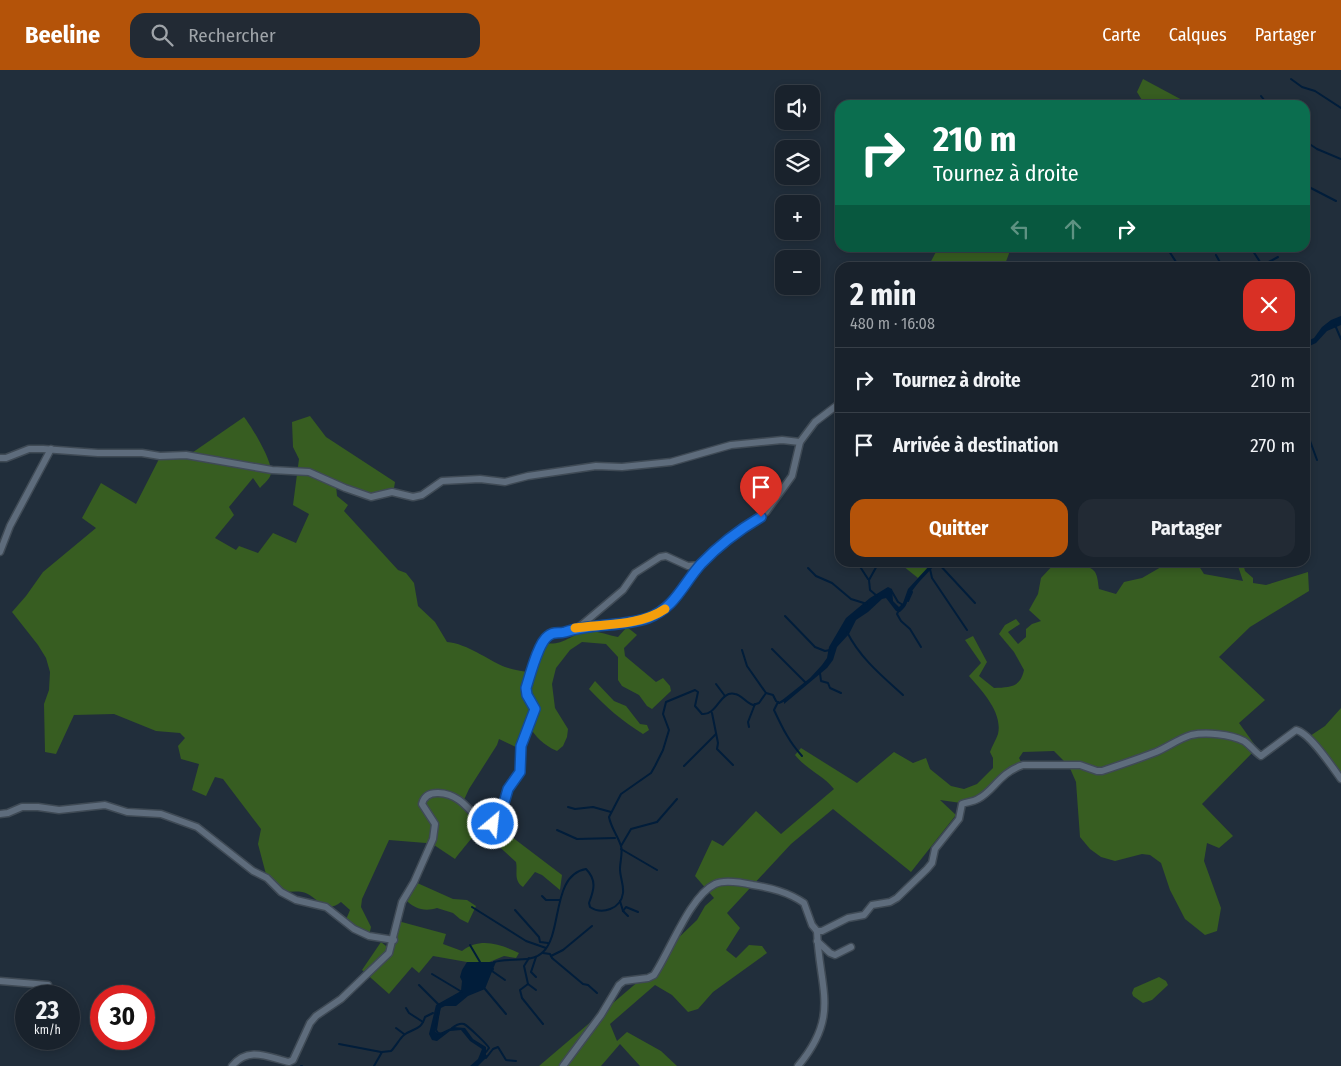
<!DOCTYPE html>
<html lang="fr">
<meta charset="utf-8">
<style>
:root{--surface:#19222c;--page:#222a34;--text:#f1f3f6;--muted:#9fa4a9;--line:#373f48;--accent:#b45309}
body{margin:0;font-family:"Fira Sans Condensed",sans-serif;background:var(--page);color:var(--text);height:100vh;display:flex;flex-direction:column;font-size:19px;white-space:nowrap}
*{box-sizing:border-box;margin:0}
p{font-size:16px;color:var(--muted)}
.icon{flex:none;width:28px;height:28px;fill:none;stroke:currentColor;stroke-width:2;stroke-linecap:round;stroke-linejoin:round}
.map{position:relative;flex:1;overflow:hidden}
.details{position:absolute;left:835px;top:192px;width:475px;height:305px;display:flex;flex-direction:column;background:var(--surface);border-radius:15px;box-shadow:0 2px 8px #0003,0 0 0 1px var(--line)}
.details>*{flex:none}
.banner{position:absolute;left:835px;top:30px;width:475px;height:152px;border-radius:15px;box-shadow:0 2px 8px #0003,0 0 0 1px var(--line);background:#0b6e4f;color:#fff;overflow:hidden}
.tools{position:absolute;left:775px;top:15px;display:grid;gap:10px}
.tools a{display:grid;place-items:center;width:45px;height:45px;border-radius:10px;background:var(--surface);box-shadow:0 2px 8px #0003,0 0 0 1px var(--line);font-size:25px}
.speed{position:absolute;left:15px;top:915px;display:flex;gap:10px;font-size:25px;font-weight:700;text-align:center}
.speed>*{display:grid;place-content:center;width:65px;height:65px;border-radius:50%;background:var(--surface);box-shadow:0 2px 8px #0003,0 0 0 1px var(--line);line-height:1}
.speed small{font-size:12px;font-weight:400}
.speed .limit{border:8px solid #d22;background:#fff;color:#111}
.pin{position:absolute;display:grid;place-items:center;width:42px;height:42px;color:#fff;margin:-51px -21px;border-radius:50% 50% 50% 0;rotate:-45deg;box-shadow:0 0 5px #0007}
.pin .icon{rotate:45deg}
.me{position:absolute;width:55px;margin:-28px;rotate:28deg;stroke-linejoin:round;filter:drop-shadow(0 0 4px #0008)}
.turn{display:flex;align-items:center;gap:18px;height:105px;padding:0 15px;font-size:22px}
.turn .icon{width:65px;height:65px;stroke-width:2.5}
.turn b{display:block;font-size:35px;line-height:42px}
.lanes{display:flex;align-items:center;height:48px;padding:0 15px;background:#0003;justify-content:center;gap:25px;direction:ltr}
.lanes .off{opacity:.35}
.round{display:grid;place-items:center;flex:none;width:52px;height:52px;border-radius:15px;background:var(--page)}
.headline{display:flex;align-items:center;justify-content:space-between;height:85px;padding:0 15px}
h1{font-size:30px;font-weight:700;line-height:38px}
.action{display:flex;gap:10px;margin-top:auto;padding:10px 15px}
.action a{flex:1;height:58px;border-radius:15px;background:var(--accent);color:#fff;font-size:20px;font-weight:700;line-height:58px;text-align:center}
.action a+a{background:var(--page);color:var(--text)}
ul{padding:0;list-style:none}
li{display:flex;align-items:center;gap:15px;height:65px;padding:0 15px;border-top:1px solid var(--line)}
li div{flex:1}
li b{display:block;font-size:19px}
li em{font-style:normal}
header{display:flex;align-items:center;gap:30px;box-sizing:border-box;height:70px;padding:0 25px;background:var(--accent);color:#fff}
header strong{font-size:24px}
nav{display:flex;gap:28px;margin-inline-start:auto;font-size:18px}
.search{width:350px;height:45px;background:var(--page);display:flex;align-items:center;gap:12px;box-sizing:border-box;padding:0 18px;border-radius:15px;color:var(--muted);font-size:19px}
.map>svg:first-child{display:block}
.green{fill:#375d21}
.water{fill:#011d3a}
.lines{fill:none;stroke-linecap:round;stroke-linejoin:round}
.stream{stroke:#011d3a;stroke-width:2}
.street-casing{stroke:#3f4a55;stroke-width:9}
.street{stroke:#5e6c7c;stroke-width:6}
.route-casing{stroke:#114b97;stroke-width:12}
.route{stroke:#1a73e8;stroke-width:9}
.slow{stroke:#f59e0b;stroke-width:9}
</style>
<header>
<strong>Beeline</strong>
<div class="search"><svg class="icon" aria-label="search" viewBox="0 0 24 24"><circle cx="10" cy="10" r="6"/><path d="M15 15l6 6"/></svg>Rechercher</div>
<nav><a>Carte</a><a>Calques</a><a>Partager</a></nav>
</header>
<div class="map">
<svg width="1341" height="996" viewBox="0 0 1341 996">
<rect width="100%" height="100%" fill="#212e3b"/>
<!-- green -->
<g class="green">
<polygon points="1143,9 1184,31 1181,35 1145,35 1137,22"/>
<polygon points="938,178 1011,178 1004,197 928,197"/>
<path d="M310 346 326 367 395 412 393 424 381 427 336 415 337 426 348 435 344 441 398 500 406 503 414 513 418 536 435 552 447 572C468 574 486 589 505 597 513 600 523 601 532 603L543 573C565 576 567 566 585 562 596 560 607 565 618 567L627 557 637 565 624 578 625 586 656 612 663 608 670 616 671 621 652 639 647 636 639 625 622 616 618 610V587L606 574 582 572 570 580 556 598 552 614 555 638 568 659 567 667 563 676 557 681C543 675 536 667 528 655L520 679 499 669 497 675 469 719 463 732 484 748C483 757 462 779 455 789L434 775 426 773 389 770 362 829 361 837 371 857 369 866 345 852 350 840 341 832C323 846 318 825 302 822 296 821 288 822 281 822L267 808 258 774 261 759 223 709 215 707 206 726 192 720 199 694 181 689 178 676 185 668 180 663 156 661 114 644 74 645 56 684 45 682 44 634 49 620 50 602 46 588 38 575 12 542 26 526 43 502 96 458 82 448 101 413 136 434 160 387H186L244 347C252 357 271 389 271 401 272 408 264 413 260 418L253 408 229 437 234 445 215 468 236 480 239 476 258 483 273 463 296 473 309 444 293 435 299 389 293 377 292 352Z"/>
<polygon points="906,493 932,493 918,508 903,496"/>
<path d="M1055 493C1065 492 1089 493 1095 502 1098 507 1098 514 1099 519L1116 524 1124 512 1142 508 1168 493H1197L1204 504 1243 511 1237 493H1243L1245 501 1253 508V513L1266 515 1308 502 1309 521 1250 557 1219 587 1265 630 1239 653 1257 678 1202 734 1233 766 1219 778 1207 773 1204 791 1221 838 1217 861 1205 865 1185 849 1170 820 1161 793 1150 785 1142 784 1115 791 1101 787 1090 779 1080 767 1076 712 1069 696 1054 681 1023 682 1019 688 1023 695 968 734 940 730 956 745 911 802 833 739 791 774 727 843 740 858 726 880 736 888 749 875 762 876 767 883 713 922 698 939 688 942 672 925 655 915 610 954 617 971 627 962 661 981 677 996H640L620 974 601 996H539L640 910 646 911 674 872 697 850 705 836 714 828 695 806 712 770 723 776 756 741 781 764 834 719C823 705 807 700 795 685L801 678 857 713 894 682 913 693 926 688 930 699 951 716 964 719 977 714 993 698V688L990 682C992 676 996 670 998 664 1003 642 981 620 969 606L981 593 965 570 973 566 987 592 979 606 994 618C1010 617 1020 618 1024 600L1014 582 999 564 1005 555 1016 549 1020 554 1008 562 1018 574 1026 567V559L1032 554 1041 551 1029 540 1038 524 1041 508Z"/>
<path d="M595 611 614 631 626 636 640 654 647 655 649 660 643 664C622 651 606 637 589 619Z"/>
<polygon points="1341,638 1341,709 1307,668 1325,656"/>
<path d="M500 758 562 805 560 820 542 805 535 802 523 817C513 810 518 801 516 792L492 770Z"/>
<path d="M415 812 453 829 467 830 476 836 468 853 460 849 453 843 437 838C425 842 414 839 405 829Z"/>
<path d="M398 851 446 864 443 874 462 881C480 867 500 874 519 883L516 888 504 886 487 893 467 892 433 886 419 903 412 897 389 924 362 900 381 872 391 880Z"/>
<polygon points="1159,907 1166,911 1168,915 1152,930 1143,933 1133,926 1132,923 1134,918"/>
</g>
<!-- water -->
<g class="water">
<polygon points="1341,246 1341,255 1327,261 1316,273 1305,278 1305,272 1314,268 1322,257 1331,250"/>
<path d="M932 493H937C929 502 916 513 910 525 906 533 908 535 900 542L896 541 886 528 882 529 868 542 856 550 849 564 837 577 833 590 827 598 784 634V631H781L810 608 822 595 827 588 829 577 846 548 870 528 888 517 892 519 893 531 899 537 903 533 908 519Z"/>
<path d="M467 892H496C492 901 489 909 485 919L468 926 456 936H445L441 938 435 961 438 964 453 957 465 958 473 969 486 977V988L478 996H470L478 989 482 979 470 971 461 960 450 961 437 971 432 970 429 964 436 935 461 921 462 911 460 907 462 900Z"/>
</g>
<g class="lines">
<!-- stream -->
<g class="stream">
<polyline points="1291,9 1302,17 1315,21 1341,38"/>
<polyline points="1261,26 1268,35"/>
<polyline points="1305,71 1317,79 1341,89"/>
<polyline points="1305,115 1336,131"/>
<polyline points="1167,178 1180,198"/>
<polyline points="1251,178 1264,198"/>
<polyline points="1216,185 1223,198"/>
<polyline points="1263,195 1278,187"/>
<polyline points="1335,255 1341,269"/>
<polyline points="1305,357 1317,390"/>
<polyline points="857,492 868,509"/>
<polyline points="937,492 975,533"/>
<polyline points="1004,492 1012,495"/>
<polyline points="808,498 816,506 832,513 851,529 867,534"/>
<polyline points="930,499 932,508 967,560"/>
<polyline points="891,520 898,532 903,535"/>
<polyline points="877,526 870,520 869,510 879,492"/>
<polyline points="908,531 912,522"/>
<polyline points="899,540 897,544 901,551 910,559 921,577"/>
<polyline points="785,546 815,577 825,581 830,580"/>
<path d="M847 562C860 588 882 606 903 625"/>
<polyline points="772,579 805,612"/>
<polyline points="742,580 747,596 766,623"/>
<polyline points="820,603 821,611 828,613 830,618 841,623"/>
<polyline points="716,614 725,626"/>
<path d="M778 632 774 640C782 657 789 672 802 686"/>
<polyline points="712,643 718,673 717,679 733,695"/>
<polyline points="749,657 748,652 755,634"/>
<polyline points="684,696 716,664"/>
<polyline points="568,737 575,739 593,737 611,742"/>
<polyline points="557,760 577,769 615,768"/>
<polyline points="621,776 631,759 657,752 677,729"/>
<polyline points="621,779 657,800"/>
<polyline points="542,826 546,830 560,830"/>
<polyline points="620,831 623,841 628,846"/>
<polyline points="472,837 526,871 546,878"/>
<polyline points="515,840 539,867 540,872 548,873"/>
<polyline points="623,841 626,837 638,842"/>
<polyline points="470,875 480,892"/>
<polyline points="543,883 550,884 552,888 583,914 588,915 597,923"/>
<polyline points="551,886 563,880 592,856"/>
<polyline points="529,888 524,896 528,914 520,920 522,928 543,954"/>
<path d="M494 892C509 887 531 894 543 882 563 863 551 805 586 799 597 810 594 820 589 833L590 837C602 845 621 839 623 823 624 815 620 807 620 799 620 792 623 782 621 776 618 766 611 758 609 747L621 724 651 703 655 696 663 680 669 660 663 644 666 632 695 620 698 622 695 636 702 644C717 646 720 620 735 624 742 625 746 633 753 635L759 633 766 623 773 625 776 631 779 633 785 630"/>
<polyline points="493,899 492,901 505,910"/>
<polyline points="432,904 462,922"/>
<polyline points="536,907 531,902 536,887"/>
<polyline points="528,914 536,920"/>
<polyline points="419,915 438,934"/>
<polyline points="485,919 506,944"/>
<polyline points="406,938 409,943 423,952"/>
<polyline points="439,941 436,960 438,963 442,964"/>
<polyline points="396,958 404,964"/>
<path d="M452 958C456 955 460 953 464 954 468 956 488 975 489 978L486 982"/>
<polyline points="339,974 381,982"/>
<polyline points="486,986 486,988 493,979 498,977 506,990 516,991"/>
<polyline points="301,996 302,996"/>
<path d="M374 996 382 982 391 981C396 976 400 968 404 965 413 958 421 961 425 947L433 943"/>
</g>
<defs>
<g id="street">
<polyline points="0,388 6,388 29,379 43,379 98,383 142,383 160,386 186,385 272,400 309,402 345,418 371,427 392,422 413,427 422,425 442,411 480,409 505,412 528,406 596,396 622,397 671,392 731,375 782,370 800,372"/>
<polyline points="0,482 10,456 51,379"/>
<polyline points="578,558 623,520 635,503 660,487 666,486 688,496 700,495"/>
<polyline points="0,744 8,743 22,737 38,737 59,740 105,735 127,742 161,744 197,757 253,801 267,808 281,822 296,830 326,837 354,859 369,866 394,870"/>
<polyline points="817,871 830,883 835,885 851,877"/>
<polyline points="0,911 48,915"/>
<path d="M232 996C248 976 268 987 289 992L293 990 310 953 316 946 341 929 389 883 402 832 414 812 433 769 435 754 422 734C426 717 449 723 459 730 470 738 476 749 487 754L497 751 508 719 521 698V676L535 639 527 625 526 618 543 570 552 562H563L578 558 612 555 649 548 673 532 703 492 735 463 766 442 792 406 800 372 815 352 840 333"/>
<path d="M563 996 601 945 619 915 624 911 648 908 654 905C670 881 690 826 715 814 725 809 744 813 753 815 771 818 788 822 804 833L812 855 817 861H822L848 848 864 845 872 835 890 832 897 828 927 799 932 793 935 779 959 749 962 734C967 732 973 732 978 729 994 721 999 703 1023 695H1080L1097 701H1102C1120 695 1138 689 1156 682 1168 677 1178 669 1191 665 1206 662 1230 664 1244 671 1250 675 1255 682 1261 686L1296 660C1310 663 1332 697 1341 709"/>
<path d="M798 996C841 945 819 919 817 861"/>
</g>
</defs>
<!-- street casing -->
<use href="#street" class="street-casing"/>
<!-- street -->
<use href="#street" class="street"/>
</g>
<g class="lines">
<defs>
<path id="route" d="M493 754 500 747 508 719 520 702 521 676 535 639 527 625 526 618C530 606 538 573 548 566 554 561 558 564 565 562 592 553 622 557 648 548 675 538 683 514 701 494 719 475 739 460 761 447"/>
</defs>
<!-- route casing -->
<use href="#route" class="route-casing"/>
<!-- route -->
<use href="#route" class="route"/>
<!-- slow -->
<path class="slow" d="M575 558C604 554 640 556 665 539"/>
</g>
</svg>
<div class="tools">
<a><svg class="icon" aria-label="sound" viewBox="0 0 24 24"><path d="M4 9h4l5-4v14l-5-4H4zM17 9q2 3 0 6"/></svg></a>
<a><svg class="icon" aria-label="layers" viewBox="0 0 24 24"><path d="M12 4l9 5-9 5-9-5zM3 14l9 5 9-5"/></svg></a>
<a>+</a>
<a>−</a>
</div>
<div class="speed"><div>23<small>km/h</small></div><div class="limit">30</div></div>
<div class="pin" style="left:761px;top:447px;background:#d93025"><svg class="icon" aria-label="arrive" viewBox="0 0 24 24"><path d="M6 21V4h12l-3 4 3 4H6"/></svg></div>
<svg class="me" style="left:493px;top:754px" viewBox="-20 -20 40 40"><circle r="17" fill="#1a73e8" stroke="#fff" stroke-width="3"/><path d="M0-11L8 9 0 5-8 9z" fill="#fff"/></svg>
<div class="banner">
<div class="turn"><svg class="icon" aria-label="right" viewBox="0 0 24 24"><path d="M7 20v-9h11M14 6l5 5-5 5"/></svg><div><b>210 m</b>Tournez à droite</div></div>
<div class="lanes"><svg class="icon off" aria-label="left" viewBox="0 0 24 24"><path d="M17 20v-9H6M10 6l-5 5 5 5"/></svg><svg class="icon off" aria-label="ahead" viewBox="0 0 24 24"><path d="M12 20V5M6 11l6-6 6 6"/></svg><svg class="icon" aria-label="right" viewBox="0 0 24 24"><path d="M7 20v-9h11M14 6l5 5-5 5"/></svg></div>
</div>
<section class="details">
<div class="headline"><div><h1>2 min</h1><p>480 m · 16:08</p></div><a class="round" style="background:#d93025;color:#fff"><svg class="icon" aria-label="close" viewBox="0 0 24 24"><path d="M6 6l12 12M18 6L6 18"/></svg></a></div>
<ul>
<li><svg class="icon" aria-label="right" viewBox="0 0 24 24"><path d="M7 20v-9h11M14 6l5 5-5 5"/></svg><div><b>Tournez à droite</b></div><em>210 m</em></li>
<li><svg class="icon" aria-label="arrive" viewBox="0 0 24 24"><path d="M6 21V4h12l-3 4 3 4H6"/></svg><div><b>Arrivée à destination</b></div><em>270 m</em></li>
</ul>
<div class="action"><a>Quitter</a><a>Partager</a></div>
</section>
</div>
